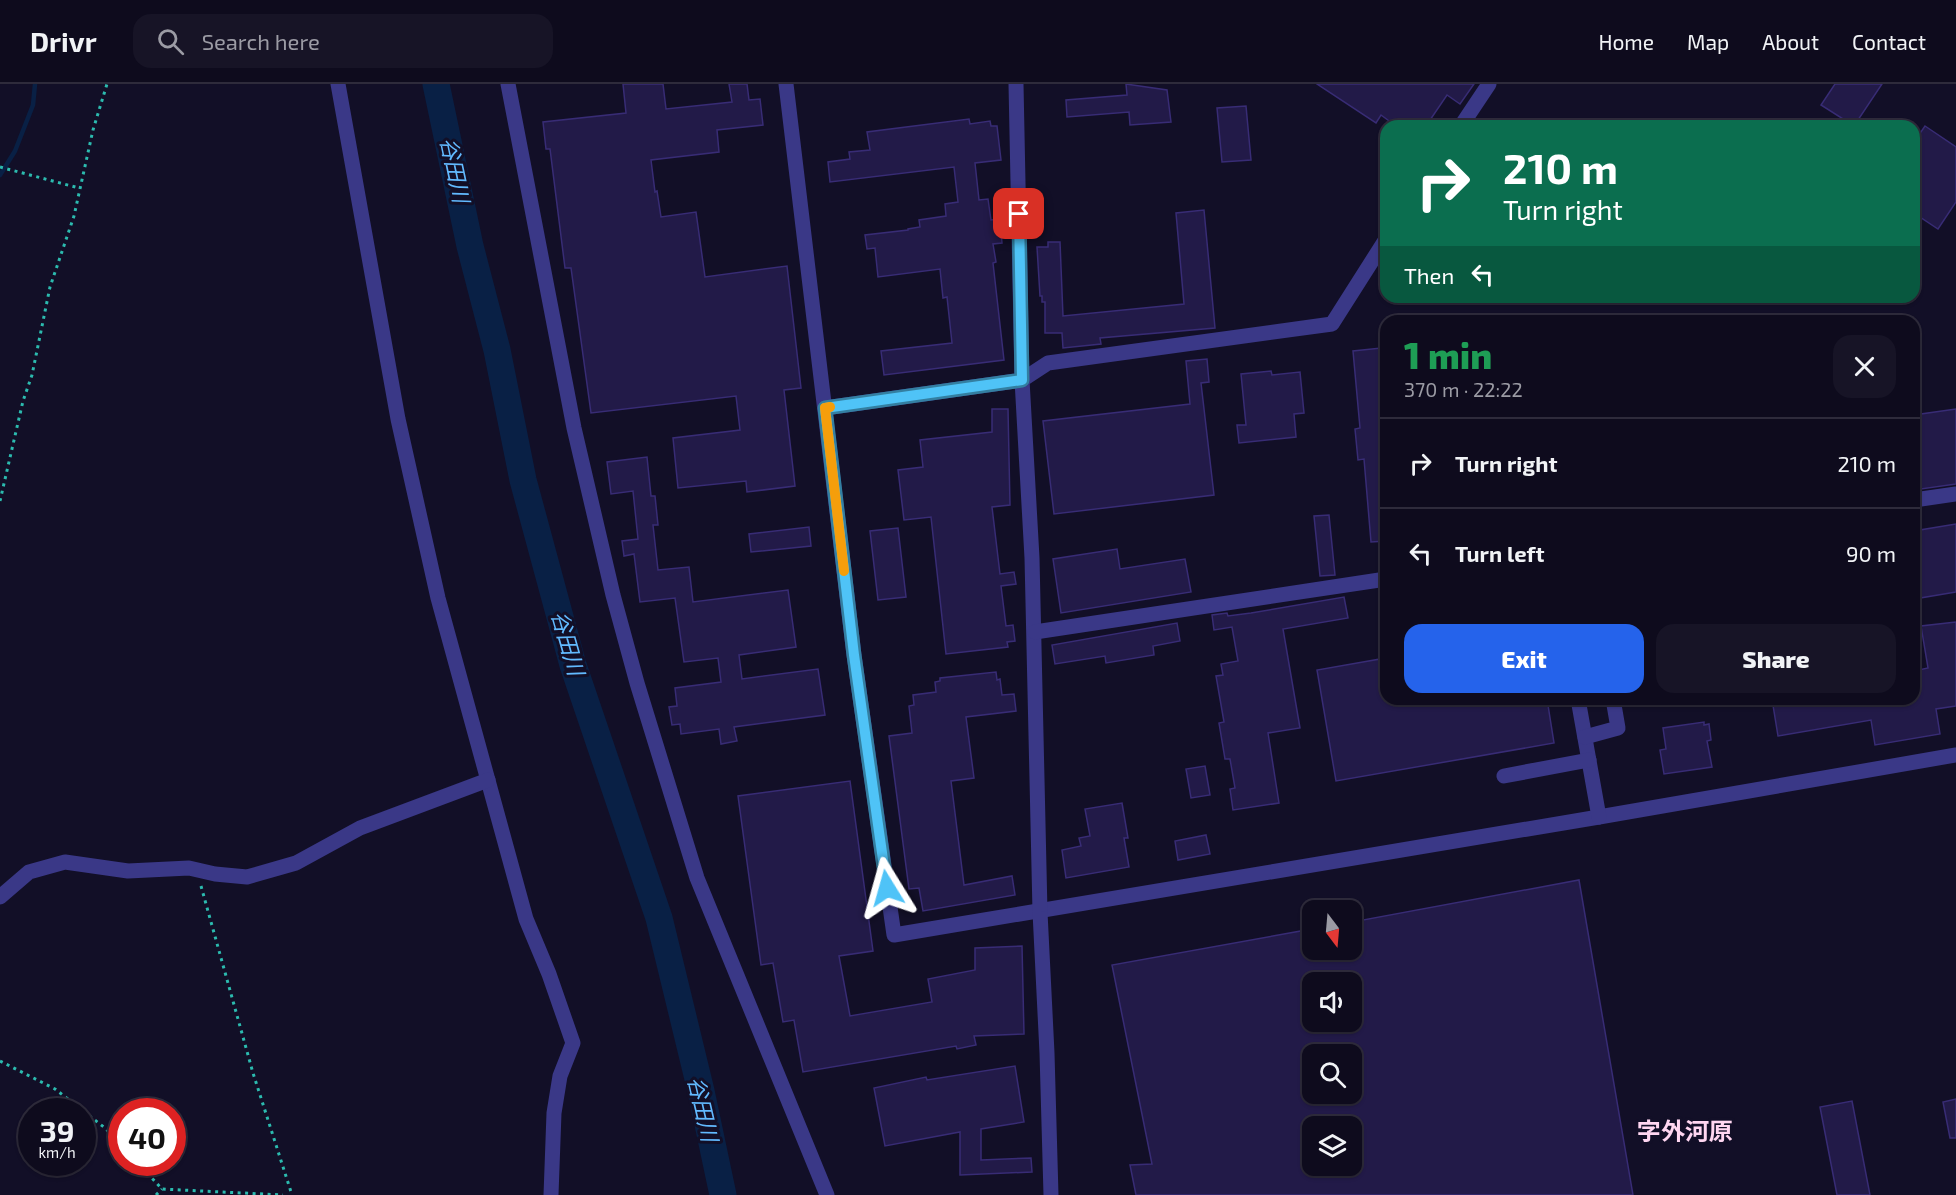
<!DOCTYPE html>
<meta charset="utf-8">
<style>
:root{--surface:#0e0b1d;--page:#171426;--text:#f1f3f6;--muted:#9b9ba4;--line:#2e2b3b;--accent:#2563eb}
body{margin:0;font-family:"Exo 2","Noto Sans JP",sans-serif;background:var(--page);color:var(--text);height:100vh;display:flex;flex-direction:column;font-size:22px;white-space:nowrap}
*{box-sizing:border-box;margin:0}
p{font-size:20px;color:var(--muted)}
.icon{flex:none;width:33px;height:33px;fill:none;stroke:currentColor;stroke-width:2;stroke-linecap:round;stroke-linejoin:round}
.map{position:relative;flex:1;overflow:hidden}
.panel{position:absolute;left:1380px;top:231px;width:540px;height:390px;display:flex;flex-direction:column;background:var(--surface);border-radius:18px;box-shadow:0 2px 4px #0004,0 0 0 2px var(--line)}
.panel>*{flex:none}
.top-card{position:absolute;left:1380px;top:36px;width:540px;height:183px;border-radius:18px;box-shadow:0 2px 4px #0004,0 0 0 2px var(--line);background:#0b6e4f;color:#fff;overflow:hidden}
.needle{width:39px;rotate:164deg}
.buttons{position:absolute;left:1302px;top:816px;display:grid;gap:12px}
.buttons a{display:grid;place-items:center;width:60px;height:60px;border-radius:12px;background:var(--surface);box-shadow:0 2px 4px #0004,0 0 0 2px var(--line);font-size:30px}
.speed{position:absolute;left:18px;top:1014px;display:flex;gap:12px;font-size:30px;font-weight:700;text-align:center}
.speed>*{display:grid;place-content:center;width:78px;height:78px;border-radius:50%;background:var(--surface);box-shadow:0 2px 4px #0004,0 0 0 2px var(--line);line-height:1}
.speed small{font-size:15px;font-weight:400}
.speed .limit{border:9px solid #d22;background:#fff;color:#111}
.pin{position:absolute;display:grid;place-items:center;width:51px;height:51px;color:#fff;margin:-26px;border-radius:12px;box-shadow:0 3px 9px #0006}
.me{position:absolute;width:66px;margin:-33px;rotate:352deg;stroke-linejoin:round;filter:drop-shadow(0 0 4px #0008)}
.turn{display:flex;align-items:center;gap:21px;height:126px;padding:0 24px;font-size:27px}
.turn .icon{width:78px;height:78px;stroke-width:2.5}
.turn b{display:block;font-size:42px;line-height:51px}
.then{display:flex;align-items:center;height:57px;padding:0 24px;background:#0003;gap:12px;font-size:22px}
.round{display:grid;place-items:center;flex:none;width:63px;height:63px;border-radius:18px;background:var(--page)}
.headline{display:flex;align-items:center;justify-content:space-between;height:102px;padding:0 24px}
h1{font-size:36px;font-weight:800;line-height:45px;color:#1e9e55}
.cta{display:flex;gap:12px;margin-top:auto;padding:12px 24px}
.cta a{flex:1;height:69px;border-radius:18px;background:var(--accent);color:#fff;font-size:24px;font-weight:800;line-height:69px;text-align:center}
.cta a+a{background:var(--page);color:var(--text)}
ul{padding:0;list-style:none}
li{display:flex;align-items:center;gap:18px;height:90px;padding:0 24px;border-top:2px solid var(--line)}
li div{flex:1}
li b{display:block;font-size:22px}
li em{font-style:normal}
header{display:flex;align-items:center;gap:36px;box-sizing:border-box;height:84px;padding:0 30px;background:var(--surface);border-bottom:2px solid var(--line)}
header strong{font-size:28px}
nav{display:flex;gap:33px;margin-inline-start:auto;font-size:21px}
.search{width:420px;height:54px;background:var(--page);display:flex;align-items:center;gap:15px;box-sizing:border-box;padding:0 21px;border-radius:18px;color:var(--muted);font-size:22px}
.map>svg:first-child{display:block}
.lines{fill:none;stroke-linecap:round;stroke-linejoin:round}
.stream{stroke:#092045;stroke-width:4.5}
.river{stroke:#092045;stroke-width:27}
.building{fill:#221a48;stroke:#382c75;stroke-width:1.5;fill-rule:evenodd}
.path{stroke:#2cbbaf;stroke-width:3;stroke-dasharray:3 4.5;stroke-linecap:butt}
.minor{stroke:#3a3887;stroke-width:15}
.route-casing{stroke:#337fa1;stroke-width:15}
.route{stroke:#4fc3f7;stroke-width:10}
.slow{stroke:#f59e0b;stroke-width:10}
.labels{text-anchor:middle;stroke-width:6;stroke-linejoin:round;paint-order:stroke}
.water-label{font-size:22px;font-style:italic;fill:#62baff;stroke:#120f27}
.quarter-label{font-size:24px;font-weight:bold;fill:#ffd6f1;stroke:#120f27}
</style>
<header>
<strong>Drivr</strong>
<div class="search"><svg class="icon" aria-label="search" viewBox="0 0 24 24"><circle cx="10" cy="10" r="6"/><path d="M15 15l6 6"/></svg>Search here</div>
<nav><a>Home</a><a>Map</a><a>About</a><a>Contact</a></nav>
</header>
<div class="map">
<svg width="1956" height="1111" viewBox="0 0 1956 1111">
<rect width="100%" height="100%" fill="#120f27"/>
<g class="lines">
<!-- stream -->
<polyline class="stream" points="0,91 15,67 33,21 35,0"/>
<!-- river -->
<polyline class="river" points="436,0 470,162 497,266 523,396 573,581 659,834 701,1007 723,1111"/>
</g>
<!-- building -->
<g class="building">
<polygon points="623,0 663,0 666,25 732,18 729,0 747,0 749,16 760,15 763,41 717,46 719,68 651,76 655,108 657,107 661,133 696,128 705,193 787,182 801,304 784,306 795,402 747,408 746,397 678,404 673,354 740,346 736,312 591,329 571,184 565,184 550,65 546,65 543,38 626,29"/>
<polygon points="1126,0 1167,6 1171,38 1130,41 1129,28 1067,33 1066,16 1127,11"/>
<polygon points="1317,0 1474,0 1460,20 1447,11 1426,42 1396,42 1381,31 1376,39"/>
<polygon points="1835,0 1882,0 1854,42 1821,21"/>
<polygon points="1246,22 1251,76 1222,78 1217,24"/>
<polygon points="969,35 970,40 990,37 991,42 997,42 1001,76 975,79 979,116 988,115 991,136 1000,135 1002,159 993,160 996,178 993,179 1004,276 884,291 881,267 952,259 947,213 943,214 940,185 878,193 875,164 867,165 865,151 908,146 908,145 920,143 919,136 946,132 945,120 958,118 954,83 830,98 828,78 850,75 849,68 870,66 867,48"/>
<polygon points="1925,42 1956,63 1956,118 1938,145 1914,129 1914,58"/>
<polygon points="1204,126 1215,244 1100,254 1101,260 1063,264 1062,249 1045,249 1045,218 1042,218 1042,212 1040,212 1037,163 1048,163 1048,158 1060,158 1063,232 1184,220 1176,129"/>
<polygon points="1381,264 1383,291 1386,291 1386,457 1371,458 1364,375 1358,376 1355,345 1360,344 1353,267"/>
<polygon points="1207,275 1209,298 1201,299 1214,411 1054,430 1043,337 1190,320 1186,277"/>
<polygon points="1271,287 1272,291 1300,288 1304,329 1294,330 1296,353 1239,359 1237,341 1246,341 1241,290"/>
<polygon points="992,325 1008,325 1010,421 992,423 1000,490 1014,488 1016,500 1001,502 1006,542 1013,541 1015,557 1007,558 1008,563 946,570 931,433 904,436 898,386 923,383 920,356 992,348"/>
<polygon points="1956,325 1956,400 1914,406 1914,331"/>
<polygon points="647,373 651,412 655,412 658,441 653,441 658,486 689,483 693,518 788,506 796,563 739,571 742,595 818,585 825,631 734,643 737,657 721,660 719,645 681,650 680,640 672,641 669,623 677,622 675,604 721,598 718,574 684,578 675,514 640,518 634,470 624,472 622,457 638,455 633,407 611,410 607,378"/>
<polygon points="1329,431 1335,491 1320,492 1314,432"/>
<polygon points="1956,440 1956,508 1914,515 1914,447"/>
<polygon points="809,443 811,462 751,468 749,450"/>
<polygon points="898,444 906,513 878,516 870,447"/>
<polygon points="1117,465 1120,485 1185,475 1191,508 1061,529 1053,475"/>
<polygon points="1344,513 1348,534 1283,545 1300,644 1268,649 1279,719 1233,726 1230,705 1235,704 1230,675 1225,675 1219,639 1224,638 1216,592 1223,591 1221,580 1238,577 1232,543 1214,546 1212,531 1227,529 1228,532 1251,529"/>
<polygon points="1956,538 1956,622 1936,625 1940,650 1875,661 1871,636 1778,652 1772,615 1914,615 1914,587 1928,584 1921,542"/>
<polygon points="1177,539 1180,557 1153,562 1154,571 1106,579 1105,572 1055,580 1052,561"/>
<polygon points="1386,574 1386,615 1547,615 1554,659 1336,697 1317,586"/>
<polygon points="996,588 997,596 1000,595 1002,611 1014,610 1016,627 966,633 974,694 951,697 964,801 1012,792 1015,811 923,827 919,804 909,805 889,652 912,649 909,622 914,621 913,611 936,608 935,598 940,597 940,594"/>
<polygon points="1704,638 1704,641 1709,640 1711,656 1707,657 1712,683 1664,690 1660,666 1666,665 1663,644"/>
<polygon points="1205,682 1210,711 1191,714 1186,685"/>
<polygon points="850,697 873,867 839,872 850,932 932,918 928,895 975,886 975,864 1022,862 1024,950 974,952 976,961 957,965 956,962 803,988 794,936 783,938 773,879 761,881 738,712"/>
<polygon points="1122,719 1128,754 1124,754 1129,783 1066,794 1062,766 1081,762 1079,754 1090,752 1085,725"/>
<polygon points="1206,751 1210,770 1178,776 1175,757"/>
<path d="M1579 796 1633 1111H1136L1130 1081 1152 1080 1112 881 1312 845V866H1352V838ZM1312 898H1352V938H1312ZM1312 970H1352V1010H1312ZM1312 1042H1352V1082H1312Z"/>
<polygon points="1015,982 1024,1038 981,1045 981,1076 1031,1074 1032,1088 960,1091 960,1048 885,1062 874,1004 926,993 927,996"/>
<polygon points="1956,1015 1956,1054 1950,1054 1943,1018"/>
<polygon points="1852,1017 1870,1111 1837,1111 1820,1023"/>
</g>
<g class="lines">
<!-- path -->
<g class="path">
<polyline points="0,83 79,104"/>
<polyline points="0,417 23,317 32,291 50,203 74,132 93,46 107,0"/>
<polyline points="201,802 253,989 292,1111"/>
<polyline points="0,977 55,1005 105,1044 122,1062"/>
<polyline points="137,1078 162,1105 283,1111"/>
<polyline points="156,1111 162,1105"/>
</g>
<!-- minor -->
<g class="minor">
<polyline points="338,0 398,335 438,514 526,835 549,890 573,959 560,992 554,1029 551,1111"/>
<polyline points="508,0 574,344 613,511 637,599 697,794 827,1111"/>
<polyline points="786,0 854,571 894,851 1599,733 1956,671"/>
<polyline points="1016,0 1022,296 1032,474 1040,828 1047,969 1051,1111"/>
<polyline points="1461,42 1489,0"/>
<polyline points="825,324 1022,296 1048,279 1332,240 1386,155"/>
<polyline points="1914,416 1956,410"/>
<polyline points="1035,548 1386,495"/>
<polyline points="1578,615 1599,733"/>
<polyline points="1585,653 1618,644 1613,615"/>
<polyline points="1504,692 1589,676"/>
<polyline points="0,813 29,788 65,778 128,787 189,784 215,790 247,793 296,779 360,744 488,696"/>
</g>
</g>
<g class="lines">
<defs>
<polyline id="route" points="887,804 854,571 825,324 1022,296 1019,130"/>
</defs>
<!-- route casing -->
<use href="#route" class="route-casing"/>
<!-- route -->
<use href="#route" class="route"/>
<!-- slow -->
<polyline class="slow" points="830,323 825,324 844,487"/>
</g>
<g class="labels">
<!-- water labels -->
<g class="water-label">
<text transform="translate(455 86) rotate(78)" y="8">谷田川</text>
<text transform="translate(568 559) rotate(74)" y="8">谷田川</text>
<text transform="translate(703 1025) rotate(77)" y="8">谷田川</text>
</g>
<!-- quarter labels -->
<g class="quarter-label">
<text x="1685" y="1056">字外河原</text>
</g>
</g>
</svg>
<div class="buttons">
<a><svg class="needle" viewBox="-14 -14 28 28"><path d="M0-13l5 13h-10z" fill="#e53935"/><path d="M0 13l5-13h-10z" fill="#9b9ba4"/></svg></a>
<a><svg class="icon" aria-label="sound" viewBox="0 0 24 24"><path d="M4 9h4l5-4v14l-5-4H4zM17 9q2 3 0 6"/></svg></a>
<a><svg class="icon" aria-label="search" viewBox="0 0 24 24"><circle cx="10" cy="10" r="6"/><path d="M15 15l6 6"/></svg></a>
<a><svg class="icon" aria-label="layers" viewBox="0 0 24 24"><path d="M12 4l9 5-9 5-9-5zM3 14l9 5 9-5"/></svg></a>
</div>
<div class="speed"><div>39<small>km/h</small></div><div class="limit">40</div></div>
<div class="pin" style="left:1019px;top:130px;background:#d93025"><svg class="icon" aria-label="arrive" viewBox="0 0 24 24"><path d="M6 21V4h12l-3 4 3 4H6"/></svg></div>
<svg class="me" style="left:887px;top:804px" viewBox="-20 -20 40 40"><path d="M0-17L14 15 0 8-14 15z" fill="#4fc3f7" stroke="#fff" stroke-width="4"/></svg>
<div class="top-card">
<div class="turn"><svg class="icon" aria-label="right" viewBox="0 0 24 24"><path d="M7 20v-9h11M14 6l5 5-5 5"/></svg><div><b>210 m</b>Turn right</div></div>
<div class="then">Then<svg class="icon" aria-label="left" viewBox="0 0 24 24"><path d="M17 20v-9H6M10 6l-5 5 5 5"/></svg></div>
</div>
<section class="panel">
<div class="headline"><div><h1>1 min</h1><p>370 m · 22:22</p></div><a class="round"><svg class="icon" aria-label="close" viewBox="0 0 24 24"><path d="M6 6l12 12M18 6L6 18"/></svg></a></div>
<ul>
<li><svg class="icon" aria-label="right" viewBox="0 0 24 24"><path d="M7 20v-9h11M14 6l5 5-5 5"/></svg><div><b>Turn right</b></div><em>210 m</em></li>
<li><svg class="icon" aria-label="left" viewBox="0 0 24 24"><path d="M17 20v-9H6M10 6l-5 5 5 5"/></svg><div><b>Turn left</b></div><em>90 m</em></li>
</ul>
<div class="cta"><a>Exit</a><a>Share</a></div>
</section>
</div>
